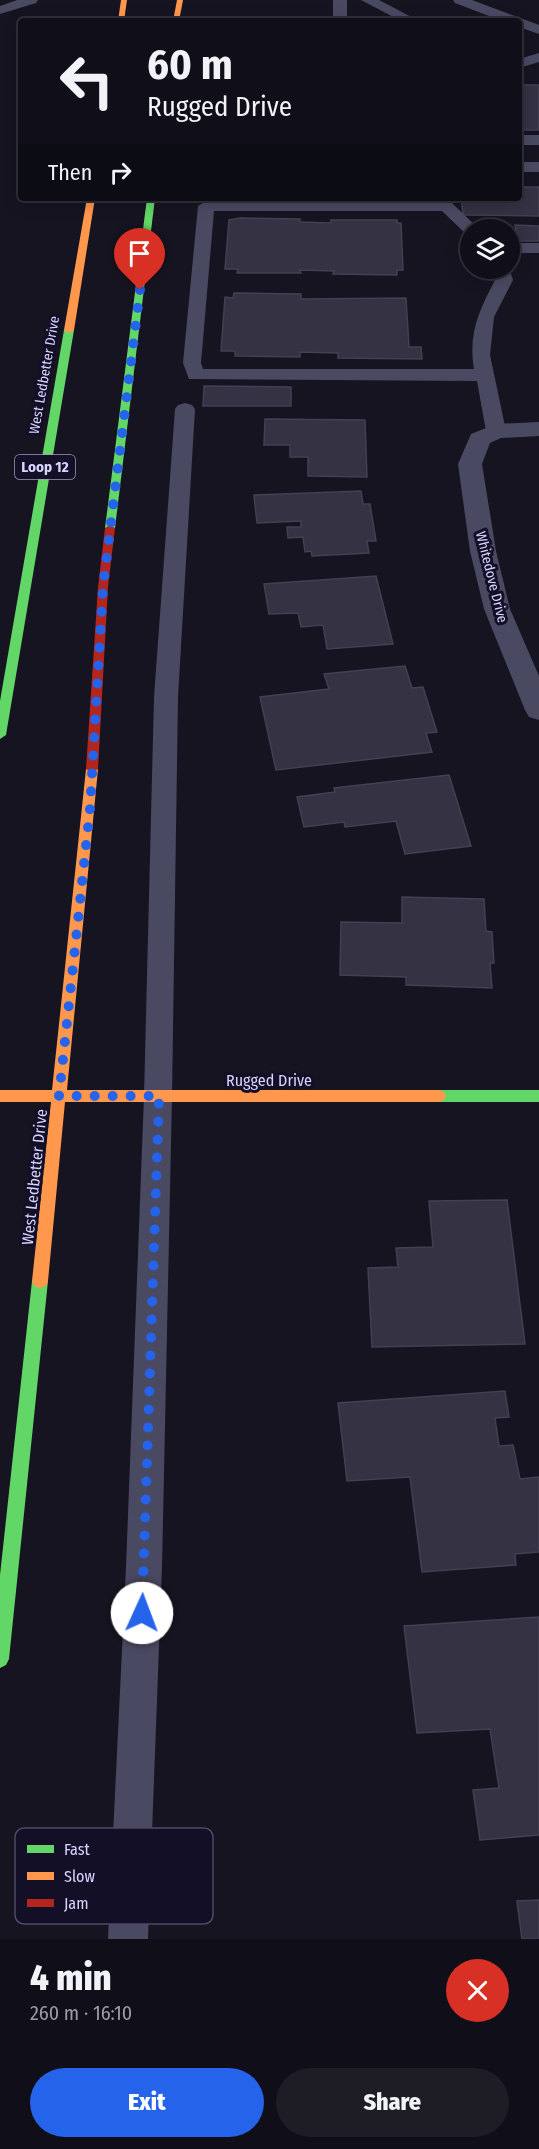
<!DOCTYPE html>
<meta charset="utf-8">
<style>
:root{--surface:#100f19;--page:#1e1d26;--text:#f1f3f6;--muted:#9c9ca2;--line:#302f38;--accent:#2563eb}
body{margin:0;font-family:"Fira Sans Condensed",sans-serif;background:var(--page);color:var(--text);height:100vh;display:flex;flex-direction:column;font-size:22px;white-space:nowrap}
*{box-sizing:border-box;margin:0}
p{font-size:20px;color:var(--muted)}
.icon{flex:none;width:33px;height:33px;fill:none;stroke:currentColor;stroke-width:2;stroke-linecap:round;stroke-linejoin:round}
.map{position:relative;height:1939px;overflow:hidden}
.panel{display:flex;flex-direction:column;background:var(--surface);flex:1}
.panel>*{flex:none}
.hud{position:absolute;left:18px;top:18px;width:504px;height:183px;border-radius:6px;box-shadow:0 3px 15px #0003,0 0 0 2px var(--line);background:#100f19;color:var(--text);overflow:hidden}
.tools{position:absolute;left:460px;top:219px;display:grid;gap:12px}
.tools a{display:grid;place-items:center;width:60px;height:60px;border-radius:50%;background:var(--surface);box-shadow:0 3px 15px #0003,0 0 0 2px var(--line);font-size:30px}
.pin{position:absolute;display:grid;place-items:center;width:51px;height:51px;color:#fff;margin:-62px -26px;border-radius:50% 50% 50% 0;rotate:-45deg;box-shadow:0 0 6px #0007}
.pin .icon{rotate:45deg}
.me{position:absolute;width:66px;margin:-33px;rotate:2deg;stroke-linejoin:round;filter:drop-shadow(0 0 4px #0008)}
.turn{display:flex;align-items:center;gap:21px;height:126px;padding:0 30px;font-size:27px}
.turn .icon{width:78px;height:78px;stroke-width:2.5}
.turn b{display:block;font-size:42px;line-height:51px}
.then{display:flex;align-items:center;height:57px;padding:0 30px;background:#0003;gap:12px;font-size:22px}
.round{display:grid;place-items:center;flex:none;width:63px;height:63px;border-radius:32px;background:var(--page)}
.overview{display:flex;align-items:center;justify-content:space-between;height:102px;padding:0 30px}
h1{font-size:36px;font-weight:800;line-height:45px}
.primary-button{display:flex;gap:12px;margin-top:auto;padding:12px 30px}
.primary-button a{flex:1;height:69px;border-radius:36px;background:var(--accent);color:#fff;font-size:24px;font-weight:800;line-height:69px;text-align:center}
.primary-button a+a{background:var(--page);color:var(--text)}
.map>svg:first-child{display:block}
.building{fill:#343243;stroke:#433f54;stroke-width:1.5}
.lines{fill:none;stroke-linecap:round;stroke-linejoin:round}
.lane{fill:#4a4962;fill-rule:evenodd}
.street{fill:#4a4962;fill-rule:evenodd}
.fast{fill:#63d668;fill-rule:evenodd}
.slow{fill:#ff974d;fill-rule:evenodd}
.jam{fill:#b3261e;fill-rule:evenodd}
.route{stroke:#2563eb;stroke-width:10;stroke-dasharray:0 18}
.labels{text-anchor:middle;stroke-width:6;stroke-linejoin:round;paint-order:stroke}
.far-street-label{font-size:14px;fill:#d9d4ff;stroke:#130f26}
.shield{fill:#130f26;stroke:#9e99be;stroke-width:1.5}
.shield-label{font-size:15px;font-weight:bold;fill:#d9d4ff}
.street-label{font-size:16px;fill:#d9d4ff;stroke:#130f26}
.key{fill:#130f26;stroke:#4e4a67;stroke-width:1.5}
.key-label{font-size:16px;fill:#d9d4ff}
</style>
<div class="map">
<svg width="539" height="1939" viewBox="0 0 539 1939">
<rect width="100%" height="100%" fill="#161421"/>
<!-- building -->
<g class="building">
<rect x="519" y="85" width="20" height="45"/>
<polygon points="519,187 539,187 539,216 463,215 461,198 519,198"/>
<polygon points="240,218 300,219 300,222 331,223 331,220 397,220 397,223 401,223 403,270 397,270 397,275 333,274 334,271 300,270 301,273 237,273 238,269 225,269 229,220"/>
<polygon points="515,225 539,226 539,241 518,241"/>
<polygon points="234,293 301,294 301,299 406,298 409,347 421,347 422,359 338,358 338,353 300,352 300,357 235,356 235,351 221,351 225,297 233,298"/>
<polygon points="204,386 291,387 291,406 203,406"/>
<polygon points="265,419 365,420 367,477 308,476 308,457 290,457 290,445 264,445"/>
<polygon points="361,491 363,504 370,504 376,541 367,541 369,553 312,556 311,551 305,552 303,537 288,538 287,527 301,527 301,521 257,523 254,495"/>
<polygon points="376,576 393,644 327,649 323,625 301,627 298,613 269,614 264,584"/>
<polygon points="405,666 412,688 423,687 437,732 426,733 432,752 276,770 260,697 329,689 324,674"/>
<polygon points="449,775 471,846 405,854 396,821 345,827 344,822 304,827 297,797 335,792 334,788"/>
<polygon points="402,897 484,899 486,931 492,932 494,963 490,963 492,988 406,985 406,977 340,975 341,922 402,923"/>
<polygon points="507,1200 525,1344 372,1347 368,1268 398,1267 396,1248 433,1247 429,1201"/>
<polygon points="505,1391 509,1417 495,1418 499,1446 513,1445 520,1479 539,1477 539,1552 515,1554 516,1565 422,1572 410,1477 347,1481 338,1403"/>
<polygon points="539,1617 539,1835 480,1840 473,1790 499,1788 490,1729 417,1733 404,1626"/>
<polygon points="539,1900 539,1939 522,1939 517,1901"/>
</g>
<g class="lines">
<!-- lane -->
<g class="lane">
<polygon points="17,0 38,0 36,3 0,14 0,6"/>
<rect x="333" y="0" width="14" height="21"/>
<polygon points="361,0 379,0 419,21 401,21"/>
<polygon points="453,0 472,0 539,25 539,34 519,27 519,21 502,21 455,3"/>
<polygon points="539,53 539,62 519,68 519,59"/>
<rect x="519" y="135" width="20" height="10"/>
<rect x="519" y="162" width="20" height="10"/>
<path d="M265 199 446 201 452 203 480 230H471V235L466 234 442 211H214L201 363 203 369H474C468 333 479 311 495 280L491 268H509L513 280 494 317 490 355 506 431 503 435H489L486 431 477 381 189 379 183 363 198 206 206 201Z"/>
<rect x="510" y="243" width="29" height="10"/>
<polygon points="185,403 192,405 195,409 178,697 172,1096 162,1567 148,1939 108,1939 126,1567 144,1096 154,697 175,409 178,405"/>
</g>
<!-- street -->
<polygon class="street" points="539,422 539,436 501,438 490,443 482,464 496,551 510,609 539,676 539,720 529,717 525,710 484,609 470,551 458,464 471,434 496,424"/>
<!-- fast -->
<g class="fast">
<polygon points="147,198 155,198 115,528 110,531 105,528"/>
<polygon points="69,327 74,330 6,735 0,739 0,701 64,330"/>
<polygon points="439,1090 539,1090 539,1102 439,1102 434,1100 432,1096 434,1092"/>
<polygon points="40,1274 46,1276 48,1281 9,1659 6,1665 0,1668 0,1575 32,1281 34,1276"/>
</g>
<!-- slow -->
<g class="slow">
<polygon points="121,0 127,0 124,21 118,21"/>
<polygon points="177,0 183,0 179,21 173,21"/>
<polygon points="87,198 95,198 74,330 69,333 64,330"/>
<polygon points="92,765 98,769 67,1090 439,1090 444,1092 446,1096 444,1100 439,1102 65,1102 48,1281 46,1286 40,1288 34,1286 32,1281 51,1102 0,1102 0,1090 52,1090 86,769"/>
</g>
<!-- jam -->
<polygon class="jam" points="110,525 115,528 108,587 98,769 92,773 86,769 98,587 105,528"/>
</g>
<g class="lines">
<!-- route -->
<polyline class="route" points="140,290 103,587 90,809 59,1096 159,1096 142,1613"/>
</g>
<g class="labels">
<!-- far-street labels -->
<g class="far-street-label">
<text transform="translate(44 375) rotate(-80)" y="5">West Ledbetter Drive</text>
<text transform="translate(492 577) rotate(76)" y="5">Whitedove Drive</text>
</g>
<!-- shield labels -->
<rect class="shield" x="15" y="455" width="60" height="24" rx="4.5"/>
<g class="shield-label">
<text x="45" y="472">Loop 12</text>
</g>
<!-- street labels -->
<g class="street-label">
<text x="269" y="1086">Rugged Drive</text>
<text transform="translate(34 1177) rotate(-84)" y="6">West Ledbetter Drive</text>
</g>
</g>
<!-- legend -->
<rect x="15" y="1828" width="198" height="96" rx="9" class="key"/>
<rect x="27" y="1845" width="27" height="8" fill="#63d668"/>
<rect x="27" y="1872" width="27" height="8" fill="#ff974d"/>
<rect x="27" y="1899" width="27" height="8" fill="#b3261e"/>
<g class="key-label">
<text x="64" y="1855">Fast</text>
<text x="64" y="1882">Slow</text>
<text x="64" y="1909">Jam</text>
</g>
</svg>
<div class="tools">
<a><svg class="icon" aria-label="layers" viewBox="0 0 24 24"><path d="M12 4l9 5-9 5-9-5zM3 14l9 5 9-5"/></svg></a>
</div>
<div class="pin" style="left:140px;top:290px;background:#d93025"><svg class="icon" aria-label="arrive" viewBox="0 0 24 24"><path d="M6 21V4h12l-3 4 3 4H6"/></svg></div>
<svg class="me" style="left:142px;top:1613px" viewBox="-20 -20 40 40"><circle r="19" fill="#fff"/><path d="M0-13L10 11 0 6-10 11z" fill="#2563eb"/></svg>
<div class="hud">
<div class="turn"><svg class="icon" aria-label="left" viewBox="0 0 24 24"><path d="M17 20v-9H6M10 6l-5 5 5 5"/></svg><div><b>60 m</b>Rugged Drive</div></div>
<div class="then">Then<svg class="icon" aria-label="right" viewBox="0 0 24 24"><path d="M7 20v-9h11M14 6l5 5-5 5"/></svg></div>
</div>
</div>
<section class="panel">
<div class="overview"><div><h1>4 min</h1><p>260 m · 16:10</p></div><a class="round" style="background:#d93025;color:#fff"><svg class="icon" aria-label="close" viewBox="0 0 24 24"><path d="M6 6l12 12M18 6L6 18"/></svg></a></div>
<div class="primary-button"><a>Exit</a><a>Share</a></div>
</section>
